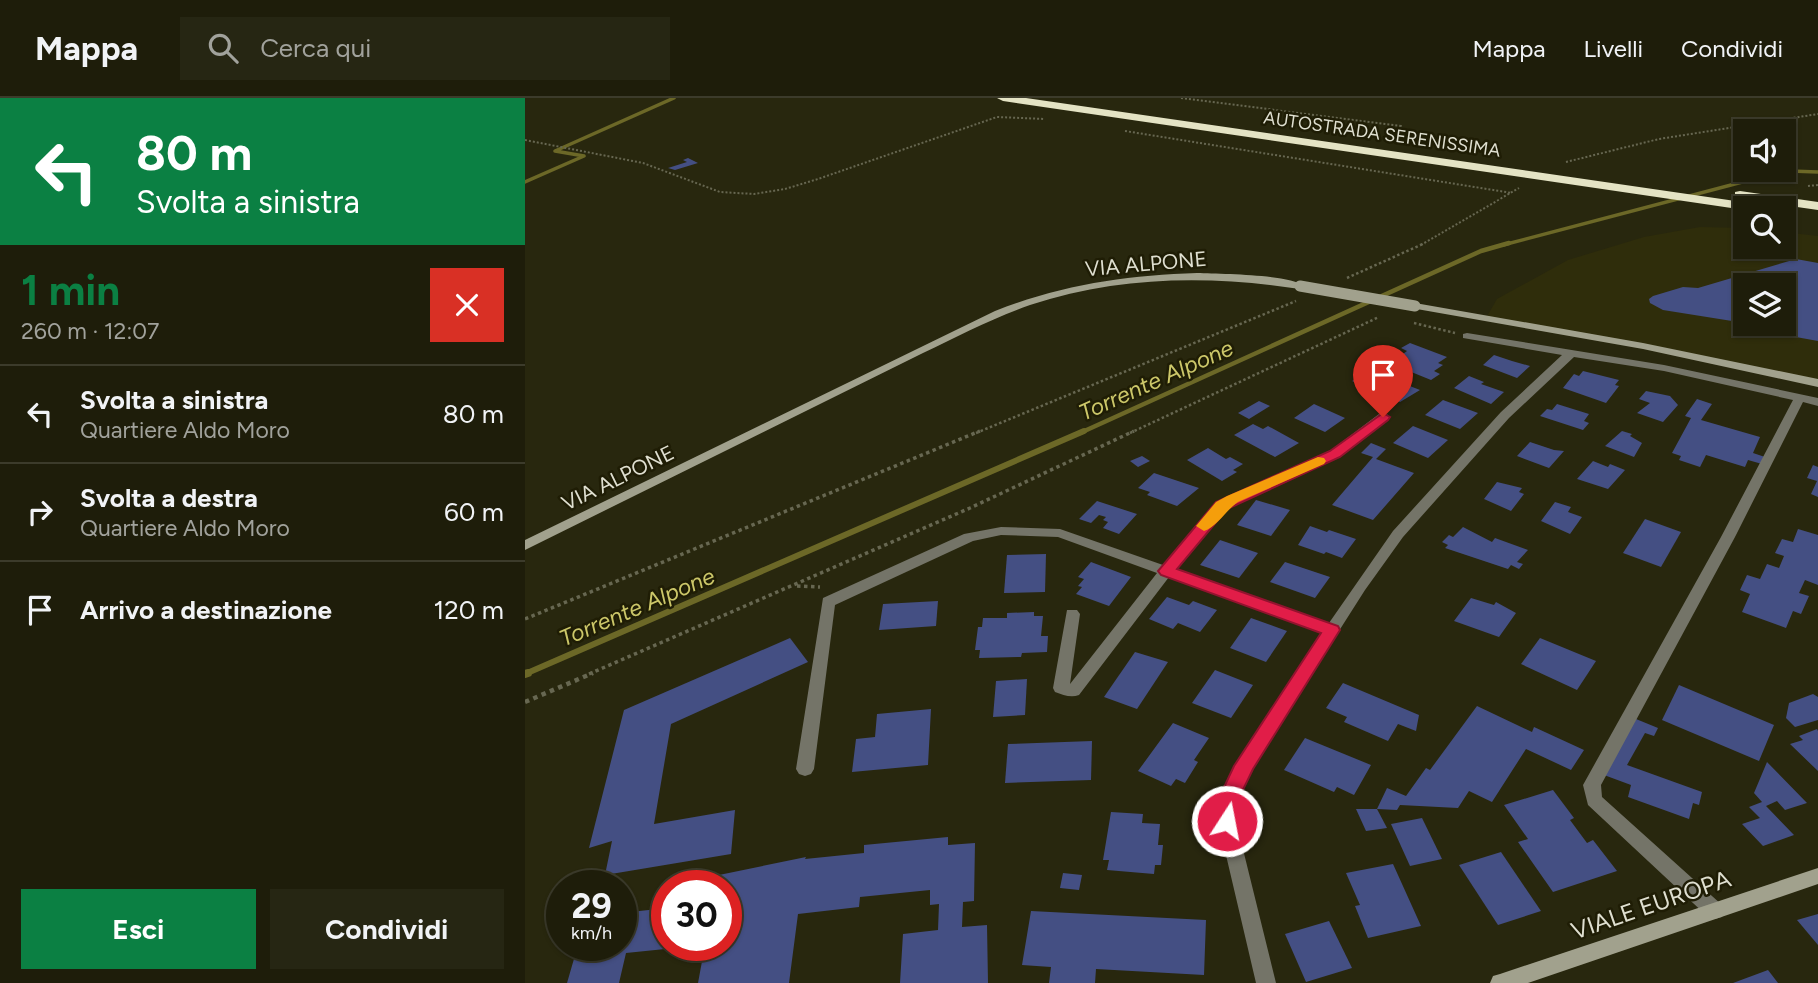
<!DOCTYPE html>
<html lang="it">
<meta charset="utf-8">
<style>
:root{--surface:#1e1d0a;--page:#262613;--text:#f1f3f6;--muted:#a1a29c;--line:#3c3b2b;--accent:#0b8043}
body{margin:0;font-family:Figtree,sans-serif;background:var(--page);color:var(--text);height:100vh;display:flex;flex-direction:column;font-size:26px;white-space:nowrap}
*{box-sizing:border-box;margin:0}
p{font-size:23px;color:var(--muted)}
.icon{flex:none;width:38px;height:38px;fill:none;stroke:currentColor;stroke-width:2;stroke-linecap:round;stroke-linejoin:round}
.map{position:relative;flex:1;overflow:hidden}
.panel{display:flex;flex-direction:column;background:var(--surface);width:525px}
.panel>*{flex:none}
.top-card{background:#0b8043;color:#fff;overflow:hidden}
.fabs{position:absolute;left:1208px;top:21px;display:grid;gap:14px}
.fabs a{display:grid;place-items:center;width:63px;height:63px;border-radius:0px;background:var(--surface);box-shadow:0 2px 5px #0004,0 0 0 2px var(--line);font-size:35px}
.speed{position:absolute;left:21px;top:772px;display:flex;gap:14px;font-size:35px;font-weight:700;text-align:center}
.speed>*{display:grid;place-content:center;width:91px;height:91px;border-radius:50%;background:var(--surface);box-shadow:0 2px 5px #0004,0 0 0 2px var(--line);line-height:1}
.speed small{font-size:18px;font-weight:400}
.speed .limit{border:10px solid #d22;background:#fff;color:#111}
.pin{position:absolute;display:grid;place-items:center;width:60px;height:60px;color:#fff;margin:-72px -30px;border-radius:50% 50% 50% 0;rotate:-45deg;box-shadow:0 0 7px #0007}
.pin .icon{rotate:45deg}
.me{position:absolute;width:77px;margin:-38px;rotate:11deg;stroke-linejoin:round;filter:drop-shadow(0 0 5px #0008)}
.turn{display:flex;align-items:center;gap:24px;height:147px;padding:0 21px;font-size:32px}
.turn .icon{width:91px;height:91px;stroke-width:2.5}
.turn b{display:block;font-size:49px;line-height:60px}
.round{display:grid;place-items:center;flex:none;width:74px;height:74px;border-radius:0px;background:var(--page)}
.head{display:flex;align-items:center;justify-content:space-between;height:119px;padding:0 21px}
h1{font-size:42px;font-weight:700;line-height:52px;color:var(--accent)}
.action{display:flex;gap:14px;margin-top:auto;padding:14px 21px}
.action a{flex:1;height:80px;border-radius:0px;background:var(--accent);color:#fff;font-size:28px;font-weight:700;line-height:80px;text-align:center}
.action a+a{background:var(--page);color:var(--text)}
ul{padding:0;list-style:none}
li{display:flex;align-items:center;gap:21px;height:98px;padding:0 21px;border-top:2px solid var(--line)}
li div{flex:1}
li b{display:block;font-size:26px}
li em{font-style:normal}
header{display:flex;align-items:center;gap:42px;box-sizing:border-box;height:98px;padding:0 35px;background:var(--surface);border-bottom:2px solid var(--line)}
header strong{font-size:33px}
nav{display:flex;gap:38px;margin-inline-start:auto;font-size:24px}
.search{width:490px;height:63px;background:var(--page);display:flex;align-items:center;gap:18px;box-sizing:border-box;padding:0 24px;border-radius:0px;color:var(--muted);font-size:26px}
main{display:flex;flex:1;min-height:0}
.map>svg:first-child{display:block}
.built{fill:#2f2d0b;fill-rule:evenodd}
.lines{fill:none;stroke-linecap:round;stroke-linejoin:round}
.stream-far3{stroke:#6c6827;stroke-width:3.5}
.stream-far2{stroke:#6c6827;stroke-width:4.5}
.stream-far1{stroke:#6c6827;stroke-width:6}
.stream{stroke:#6c6827;stroke-width:8}
.building{fill:#444f83;fill-rule:evenodd}
.path-far3{stroke:#676751;stroke-width:2;stroke-dasharray:2 2;stroke-linecap:butt}
.path-far2{stroke:#676751;stroke-width:2.5;stroke-dasharray:2.5 2.5;stroke-linecap:butt}
.path-far1{stroke:#676751;stroke-width:3.5;stroke-dasharray:3.5 3.5;stroke-linecap:butt}
.path{stroke:#676751;stroke-width:4.5;stroke-dasharray:4.5 4.5;stroke-linecap:butt}
.street{fill:#747468;fill-rule:evenodd}
.secondary{fill:#a1a18d;fill-rule:evenodd}
.highway{fill:#e4e3c4;fill-rule:evenodd}
.secondary-bridge{stroke:#a1a18d;stroke-width:11}
.route{fill:#e11d48;stroke:#92132f;stroke-width:2}
.slow{fill:#f59e0b}
.labels{text-anchor:middle;stroke-width:5;stroke-linejoin:round;paint-order:stroke}
.far-street-label{font-size:18px;fill:#dfdfd0;stroke:#1f1d05}
.street-label{font-size:21px;fill:#dfdfd0;stroke:#1f1d05}
.water-label{font-size:23px;font-style:italic;fill:#ccc769;stroke:#1f1d05}
.near-street-label{font-size:24px;fill:#dfdfd0;stroke:#1f1d05}
</style>
<header>
<strong>Mappa</strong>
<div class="search"><svg class="icon" aria-label="search" viewBox="0 0 24 24"><circle cx="10" cy="10" r="6"/><path d="M15 15l6 6"/></svg>Cerca qui</div>
<nav><a>Mappa</a><a>Livelli</a><a>Condividi</a></nav>
</header>
<main>
<section class="panel">
<div class="top-card">
<div class="turn"><svg class="icon" aria-label="left" viewBox="0 0 24 24"><path d="M17 20v-9H6M10 6l-5 5 5 5"/></svg><div><b>80 m</b>Svolta a sinistra</div></div>
</div>
<div class="head"><div><h1>1 min</h1><p>260 m · 12:07</p></div><a class="round" style="background:#d93025;color:#fff"><svg class="icon" aria-label="close" viewBox="0 0 24 24"><path d="M6 6l12 12M18 6L6 18"/></svg></a></div>
<ul>
<li><svg class="icon" aria-label="left" viewBox="0 0 24 24"><path d="M17 20v-9H6M10 6l-5 5 5 5"/></svg><div><b>Svolta a sinistra</b><p>Quartiere Aldo Moro</p></div><em>80 m</em></li>
<li><svg class="icon" aria-label="right" viewBox="0 0 24 24"><path d="M7 20v-9h11M14 6l5 5-5 5"/></svg><div><b>Svolta a destra</b><p>Quartiere Aldo Moro</p></div><em>60 m</em></li>
<li><svg class="icon" aria-label="arrive" viewBox="0 0 24 24"><path d="M6 21V4h12l-3 4 3 4H6"/></svg><div><b>Arrivo a destinazione</b></div><em>120 m</em></li>
</ul>
<div class="action"><a>Esci</a><a>Condividi</a></div>
</section>
<div class="map">
<svg width="1293" height="885" viewBox="0 0 1293 885">
<rect width="100%" height="100%" fill="#28270e"/>
<!-- built -->
<path class="built" d="M1175 129 1220 130V149H1258V134L1293 138V285L961 220 972 201 1043 162 1119 139ZM1220 187H1258V226H1220Z"/>
<g class="lines">
<!-- stream-far3 -->
<g class="stream-far3">
<polyline points="0,84 59,58 30,53 149,0"/>
<polyline points="978,147 1244,77 1265,73 1293,74"/>
</g>
<!-- stream-far2 -->
<polyline class="stream-far2" points="555,335 956,153 984,145"/>
<!-- stream-far1 -->
<polyline class="stream-far1" points="0,576 559,333"/>
<!-- stream -->
<polyline class="stream" points="0,576 3,575"/>
</g>
<!-- building -->
<g class="building">
<polygon points="163,60 173,65 150,72 143,70 162,64 158,62"/>
<path d="M1271 161 1293 165V243L1206 227 1207 223 1138 212 1125 205 1124 201 1128 198 1158 189 1173 190ZM1220 187H1258V226H1220Z"/>
<polygon points="885,245 922,259 913,265 918,267 909,273 915,276 906,282 869,267 879,261 874,259 882,253 876,250"/>
<polygon points="969,257 987,263 1005,268 992,280 958,267"/>
<polygon points="848,272 872,283 895,292 875,304 827,283"/>
<polygon points="1058,273 1094,282 1090,287 1094,288 1081,305 1038,290 1049,276 1054,278"/>
<polygon points="944,278 959,284 956,286 979,294 966,306 929,290"/>
<polygon points="1121,293 1145,298 1153,307 1138,324 1112,315 1125,305 1114,301"/>
<polygon points="1172,301 1187,306 1176,322 1235,339 1228,355 1240,359 1237,366 1223,362 1220,369 1181,357 1175,369 1154,362 1156,358 1147,355 1166,320 1160,318"/>
<polygon points="918,302 953,315 935,331 900,317"/>
<polygon points="734,303 745,308 724,321 713,315"/>
<polygon points="789,306 820,320 800,334 769,320"/>
<polygon points="1032,306 1064,316 1059,323 1064,325 1058,332 1015,318 1022,311 1027,312"/>
<polygon points="728,326 738,331 743,328 774,345 750,359 709,337"/>
<polygon points="888,328 923,342 903,360 868,345"/>
<polygon points="1097,333 1107,336 1105,338 1117,345 1109,359 1080,348"/>
<polygon points="1005,344 1029,352 1039,353 1024,370 992,358"/>
<polygon points="846,345 861,351 851,361 889,375 848,422 807,407 848,359 836,355"/>
<polygon points="683,350 701,361 705,359 718,366 708,372 712,374 697,383 662,362"/>
<polygon points="617,358 625,363 613,369 605,363"/>
<polygon points="1068,363 1083,369 1085,366 1100,372 1083,391 1052,381"/>
<polygon points="1288,367 1293,369 1293,399 1286,396 1292,383 1282,380"/>
<polygon points="629,375 674,390 652,408 622,397 625,394 613,390"/>
<polygon points="972,384 997,390 994,394 999,396 986,413 959,401"/>
<polygon points="731,402 765,412 746,438 712,427"/>
<polygon points="572,403 612,416 594,436 578,430 583,424 578,422 581,419 574,417 566,425 554,421"/>
<polygon points="1030,404 1046,409 1043,414 1057,419 1045,436 1016,423"/>
<polygon points="1120,421 1156,434 1136,469 1098,455"/>
<polygon points="785,428 802,434 804,432 831,441 817,460 801,454 799,456 773,447"/>
<polygon points="938,429 967,444 970,440 1003,452 992,464 998,466 994,471 986,467 983,471 920,450 923,447 917,444 924,437 928,439"/>
<polygon points="1273,431 1293,437 1293,487 1280,482 1274,495 1284,498 1276,516 1268,513 1261,530 1217,514 1225,496 1215,492 1222,477 1235,481 1242,466 1254,470 1259,458 1250,455 1257,441 1268,444"/>
<polygon points="695,442 733,455 714,480 675,467"/>
<polygon points="521,456 520,494 479,495 482,457"/>
<polygon points="566,464 606,479 584,508 551,496 557,489 553,488 559,481 553,479"/>
<polygon points="760,464 805,479 790,500 745,484"/>
<polygon points="642,499 664,507 668,503 692,512 675,534 653,525 648,531 624,521"/>
<polygon points="946,500 969,507 971,504 991,515 974,539 929,523"/>
<polygon points="413,503 411,528 354,532 358,506"/>
<polygon points="509,514 509,518 518,518 516,538 523,538 522,554 497,555 496,559 454,560 455,552 450,552 453,529 457,529 458,520 482,520 482,515"/>
<polygon points="726,520 762,533 741,564 705,550"/>
<polygon points="265,540 283,564 146,626 129,726 210,712 206,756 80,777 87,743 64,750 99,612"/>
<polygon points="1015,540 1071,563 1052,592 996,566"/>
<polygon points="610,554 643,564 612,611 579,599"/>
<polygon points="690,572 728,587 706,620 667,605"/>
<polygon points="502,581 500,617 468,619 471,583"/>
<polygon points="818,585 894,617 891,633 873,626 863,643 819,624 822,619 801,610"/>
<polygon points="1154,587 1249,627 1234,663 1137,622"/>
<polygon points="1288,596 1293,599 1293,622 1270,629 1261,620 1264,605"/>
<polygon points="952,608 1007,634 1009,629 1059,652 1046,672 1001,651 967,704 944,693 933,710 875,707 872,712 852,711 862,690 881,698 901,670 905,672"/>
<polygon points="406,611 403,667 327,674 331,641 350,639 352,616"/>
<polygon points="1111,621 1133,630 1129,638 1120,635 1102,667 1177,694 1174,707 1168,705 1164,721 1103,699 1106,687 1079,677"/>
<polygon points="648,625 684,640 669,662 673,664 660,685 651,681 646,688 613,673"/>
<polygon points="1292,631 1293,633 1293,673 1265,646 1278,642 1274,638"/>
<polygon points="780,640 846,667 829,697 812,689 809,694 759,672"/>
<polygon points="567,643 566,682 480,685 483,646"/>
<polygon points="1242,664 1282,705 1260,712 1252,703 1241,708 1269,737 1238,748 1217,726 1235,720 1224,709 1237,704 1229,695"/>
<polygon points="1028,692 1049,720 1045,722 1062,745 1068,742 1092,773 1028,794 993,744 1003,741 979,707"/>
<polygon points="831,711 852,711 862,730 841,733"/>
<polygon points="586,714 618,716 617,725 635,726 633,747 638,747 636,767 630,767 629,776 582,772 584,762 578,762"/>
<polygon points="897,720 917,761 885,768 866,726"/>
<polygon points="423,739 423,747 450,745 449,803 438,804 437,829 462,827 463,885 375,885 378,836 413,832 414,806 405,807 405,792 335,799 334,809 273,816 264,885 173,885 180,847 201,847 201,788 192,788 194,777 281,759 280,761 339,755 339,747"/>
<polygon points="976,754 1016,813 973,827 934,767"/>
<polygon points="868,766 896,828 843,840 830,808 835,807 821,775"/>
<polygon points="538,775 557,777 554,792 535,790"/>
<polygon points="142,810 140,851 101,855 94,885 42,885 53,847 96,847 96,815"/>
<polygon points="506,813 681,822 679,877 571,871 570,885 524,885 526,869 497,867"/>
<polygon points="1293,816 1293,847 1272,822"/>
<polygon points="804,823 827,870 781,884 760,836"/>
<polygon points="1243,872 1253,885 1208,885"/>
</g>
<g class="lines">
<!-- path-far3 -->
<g class="path-far3">
<polyline points="656,0 876,28 869,39"/>
<polyline points="600,33 987,95"/>
<polyline points="0,42 118,65 195,94 229,96 260,91 293,81 472,19 520,21"/>
<polyline points="1041,64 1134,41 1293,16"/>
<polyline points="1283,88 1293,87"/>
<polyline points="896,147 994,90"/>
</g>
<!-- path-far2 -->
<g class="path-far2">
<polyline points="822,180 900,145"/>
<polyline points="889,225 930,235"/>
<polyline points="451,335 771,203"/>
<polyline points="605,335 854,219"/>
</g>
<!-- path-far1 -->
<g class="path-far1">
<polyline points="272,488 295,489"/>
<polyline points="0,521 455,333"/>
<polyline points="64,576 445,410 609,333"/>
</g>
<!-- path -->
<polyline class="path" points="0,604 68,575"/>
<!-- street -->
<path class="street" d="M942 235 1139 267 1293 300V308L1278 304 1210 439 1076 687 1077 699 1197 807 1200 813 1197 819 1190 821 1183 819 1063 707 1058 687 1196 439 1268 302 1139 273 1049 259 984 320 878 439 840 492 726 671 712 702 711 723 751 885H731L693 723 694 702 713 663 798 534 644 479 554 597C546 600 538 597 530 594L528 590 542 512H552L555 516 545 586 632 475 533 439 476 437 448 443 310 507 289 671 286 676 280 678 274 676 271 671 298 500 439 436 476 429 535 431 638 467 691 405 805 353 854 316H862L864 319 862 322 815 359 701 411 650 471 804 525 868 433 976 314 1037 257 938 240V236Z"/>
<!-- secondary -->
<g class="secondary">
<path d="M672 175C696 176 762 176 780 188L775 191C684 177 593 178 505 207 468 220 433 238 398 255L0 452V442L470 213C536 187 602 177 672 175Z"/>
<polygon points="890,205 1118,245 1293,281 1293,289 1118,251 886,210 885,208"/>
<polygon points="1293,770 1293,786 1003,885 965,885 968,878 975,876"/>
</g>
<!-- highway -->
<g class="highway">
<polygon points="472,0 501,0 1231,106 1238,110 1220,110 1220,112 478,3"/>
<polygon points="1215,93 1293,104 1293,112 1210,100 1210,94"/>
</g>
<!-- secondary-bridge -->
<polyline class="secondary-bridge" points="775,188 890,208"/>
</g>
<!-- route -->
<polygon class="route" points="858,315 865,319 863,322 815,359 702,411 652,471 813,528 815,532 728,671 713,702 713,723 710,729 702,731 695,729 692,723 693,702 709,668 796,535 636,477 633,473 691,404 805,353"/>
<!-- slow -->
<path class="slow" d="M793 359 799 360 801 363 799 366 713 404C701 412 692 429 679 433L671 428 691 404 702 398Z"/>
<g class="labels">
<!-- far-street labels -->
<g class="far-street-label">
<text transform="translate(857 36) rotate(8)" y="6">AUTOSTRADA SERENISSIMA</text>
</g>
<!-- street labels -->
<g class="street-label">
<text transform="translate(621 166) rotate(-5)" y="7">VIA ALPONE</text>
<text transform="translate(93 380) rotate(-26)" y="7">VIA ALPONE</text>
</g>
<!-- water labels -->
<g class="water-label">
<text transform="translate(631 282) rotate(-24)" y="8">Torrente Alpone</text>
<text transform="translate(112 509) rotate(-23)" y="8">Torrente Alpone</text>
</g>
<!-- near-street labels -->
<g class="near-street-label">
<text transform="translate(1126 807) rotate(-19)" y="8">VIALE EUROPA</text>
</g>
</g>
</svg>
<div class="fabs">
<a><svg class="icon" aria-label="sound" viewBox="0 0 24 24"><path d="M4 9h4l5-4v14l-5-4H4zM17 9q2 3 0 6"/></svg></a>
<a><svg class="icon" aria-label="search" viewBox="0 0 24 24"><circle cx="10" cy="10" r="6"/><path d="M15 15l6 6"/></svg></a>
<a><svg class="icon" aria-label="layers" viewBox="0 0 24 24"><path d="M12 4l9 5-9 5-9-5zM3 14l9 5 9-5"/></svg></a>
</div>
<div class="speed"><div>29<small>km/h</small></div><div class="limit">30</div></div>
<div class="pin" style="left:858px;top:319px;background:#d93025"><svg class="icon" aria-label="arrive" viewBox="0 0 24 24"><path d="M6 21V4h12l-3 4 3 4H6"/></svg></div>
<svg class="me" style="left:702px;top:723px" viewBox="-20 -20 40 40"><circle r="17" fill="#e11d48" stroke="#fff" stroke-width="3"/><path d="M0-11L8 9 0 5-8 9z" fill="#fff"/></svg>
</div>
</main>
